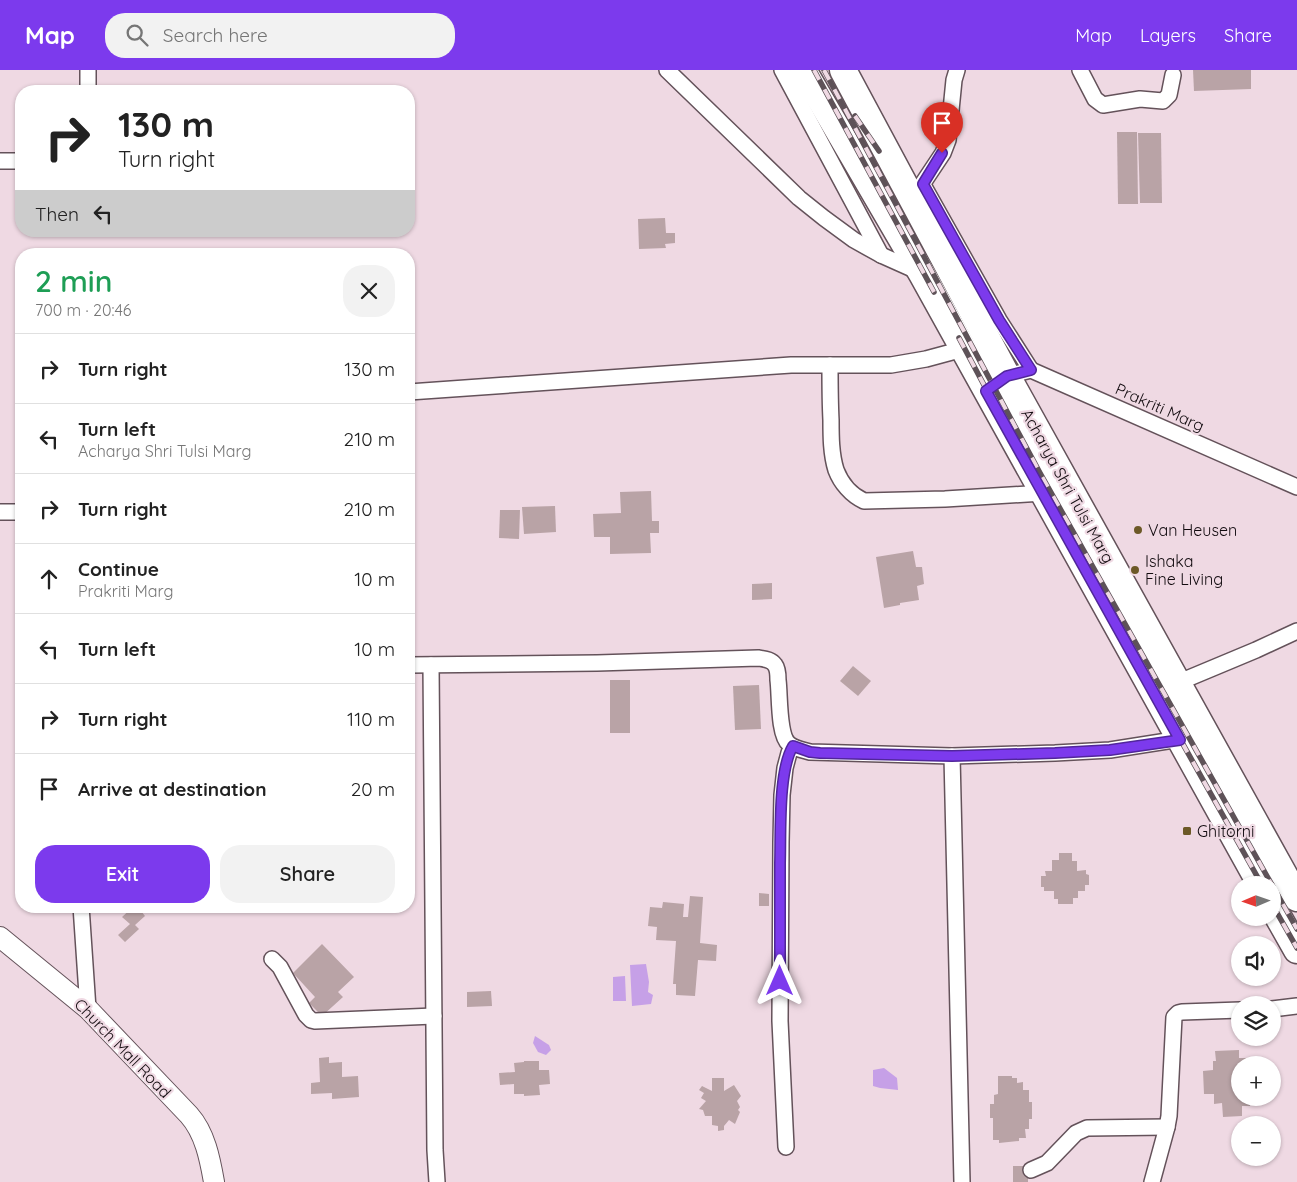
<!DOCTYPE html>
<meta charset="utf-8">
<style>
:root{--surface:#fff;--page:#f2f2f2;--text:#222;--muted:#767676;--line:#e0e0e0;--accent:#7c3aed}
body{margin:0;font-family:Quicksand,sans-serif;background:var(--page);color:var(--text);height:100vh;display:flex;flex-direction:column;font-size:19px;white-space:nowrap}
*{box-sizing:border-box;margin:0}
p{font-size:16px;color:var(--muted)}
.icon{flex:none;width:28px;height:28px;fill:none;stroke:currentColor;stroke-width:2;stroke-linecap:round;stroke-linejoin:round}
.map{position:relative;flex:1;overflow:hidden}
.drawer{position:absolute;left:15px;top:178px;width:400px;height:665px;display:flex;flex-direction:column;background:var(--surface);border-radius:20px;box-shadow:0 1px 4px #0004}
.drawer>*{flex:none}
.top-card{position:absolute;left:15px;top:15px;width:400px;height:152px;border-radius:20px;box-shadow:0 1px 4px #0004;background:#fff;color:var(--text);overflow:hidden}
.needle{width:32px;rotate:268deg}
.fabs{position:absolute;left:1231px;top:806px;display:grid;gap:10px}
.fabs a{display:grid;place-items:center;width:50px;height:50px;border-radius:50%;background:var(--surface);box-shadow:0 1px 4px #0004;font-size:25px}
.pin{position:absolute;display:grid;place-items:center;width:42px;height:42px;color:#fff;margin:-51px -21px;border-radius:50% 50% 50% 0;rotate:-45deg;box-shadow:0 0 5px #0007}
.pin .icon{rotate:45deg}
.me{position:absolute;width:55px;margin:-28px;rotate:0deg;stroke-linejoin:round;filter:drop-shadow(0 0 4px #0008)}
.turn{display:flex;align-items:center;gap:18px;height:105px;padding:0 20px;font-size:22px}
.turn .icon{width:65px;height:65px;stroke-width:2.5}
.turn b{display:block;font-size:35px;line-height:42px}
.then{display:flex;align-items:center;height:48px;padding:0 20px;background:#0003;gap:10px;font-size:19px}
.round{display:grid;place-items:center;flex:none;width:52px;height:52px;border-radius:20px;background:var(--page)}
.overview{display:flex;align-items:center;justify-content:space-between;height:85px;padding:0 20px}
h1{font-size:30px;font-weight:600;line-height:38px;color:#1e9e55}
.cta{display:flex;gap:10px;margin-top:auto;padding:10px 20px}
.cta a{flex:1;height:58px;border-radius:20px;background:var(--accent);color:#fff;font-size:20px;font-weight:600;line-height:58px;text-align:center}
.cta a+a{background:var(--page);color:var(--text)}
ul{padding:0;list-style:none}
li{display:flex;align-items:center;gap:15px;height:70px;padding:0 20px;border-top:1px solid var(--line)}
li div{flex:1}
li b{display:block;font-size:19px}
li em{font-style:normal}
header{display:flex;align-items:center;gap:30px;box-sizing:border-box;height:70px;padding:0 25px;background:var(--accent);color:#fff}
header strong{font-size:24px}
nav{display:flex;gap:28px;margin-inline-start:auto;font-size:18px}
.search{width:350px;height:45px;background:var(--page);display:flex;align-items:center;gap:12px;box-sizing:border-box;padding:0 18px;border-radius:20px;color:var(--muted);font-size:19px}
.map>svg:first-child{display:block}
.water{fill:#c6a0e7}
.building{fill:#b9a3a6}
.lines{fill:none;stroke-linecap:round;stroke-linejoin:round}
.street-casing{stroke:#64525a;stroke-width:18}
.secondary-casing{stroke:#64525a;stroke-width:22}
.highway-casing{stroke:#64525a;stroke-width:29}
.street{stroke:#fff;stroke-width:15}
.secondary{stroke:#fff;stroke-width:20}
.highway{stroke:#fff;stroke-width:26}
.rail-casing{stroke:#5e5258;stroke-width:5.5}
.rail{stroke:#efd9e3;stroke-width:4;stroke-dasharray:11;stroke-linecap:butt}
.route-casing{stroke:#51269a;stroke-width:12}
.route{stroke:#7c3aed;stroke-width:9}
.poi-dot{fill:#6c5927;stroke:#efd9e3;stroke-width:2}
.labels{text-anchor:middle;stroke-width:4.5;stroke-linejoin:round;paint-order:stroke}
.street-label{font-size:16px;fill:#120b0f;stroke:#efd9e3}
.poi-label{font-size:16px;fill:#120b0f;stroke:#efd9e3;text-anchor:start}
</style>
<header>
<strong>Map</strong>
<div class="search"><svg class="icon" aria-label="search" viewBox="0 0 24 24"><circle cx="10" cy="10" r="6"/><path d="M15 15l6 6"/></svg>Search here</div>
<nav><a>Map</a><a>Layers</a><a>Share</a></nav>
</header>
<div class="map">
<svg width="1297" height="1112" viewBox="0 0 1297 1112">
<rect width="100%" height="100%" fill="#efd9e3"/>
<!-- water -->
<g class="water">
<polygon points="646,894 649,912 648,922 653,925 651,934 632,936 630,895"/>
<polygon points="625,906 626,931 613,931 613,907"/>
<polygon points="535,966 549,975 551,980 546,985 538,982 533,973"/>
<polygon points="884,998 897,1008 898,1020 880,1018 873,1016 873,1000"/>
</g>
<!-- building -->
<g class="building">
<polygon points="1193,0 1251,0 1251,19 1194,21"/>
<polygon points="1117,62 1137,62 1138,134 1118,134"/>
<polygon points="1138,63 1161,63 1162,133 1140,133"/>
<polygon points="665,148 666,163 675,163 675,173 665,174 666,178 639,179 638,149"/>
<polygon points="651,421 652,451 659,451 659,463 650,463 651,483 610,484 610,467 594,467 593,444 621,443 620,422"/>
<polygon points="555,436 556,462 524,464 522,437"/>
<polygon points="500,440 520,440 519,469 499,468"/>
<polygon points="913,481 916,497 922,497 924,514 917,516 919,530 900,533 900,535 884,538 876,487"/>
<polygon points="772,513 772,529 752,530 752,514"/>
<polygon points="853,596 871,611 858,626 840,611"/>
<rect x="610" y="610" width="20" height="53"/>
<polygon points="759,615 761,659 735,660 733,616"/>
<polygon points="1059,783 1072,783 1072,791 1077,791 1077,801 1086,800 1086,804 1089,805 1089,815 1085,815 1085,821 1078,821 1078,828 1073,828 1073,834 1058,834 1058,829 1054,829 1054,821 1044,821 1044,817 1041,817 1041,806 1046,806 1045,801 1052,801 1052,790 1059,790"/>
<polygon points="759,823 769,824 769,836 759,836"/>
<polygon points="690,826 703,827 700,873 717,875 716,891 698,890 695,926 676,925 676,914 673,914 676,871 656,870 657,857 648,856 650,837 662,838 663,832 684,834 683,847 688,847"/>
<polygon points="134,836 142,836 144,838 141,841 145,846 135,855 139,859 125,872 118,865 130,854 122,847"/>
<polygon points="322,874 354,907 338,922 343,927 322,946 309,933 315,927 293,903"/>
<polygon points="491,921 492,936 467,937 467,922"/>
<polygon points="1239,980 1239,988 1248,988 1248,995 1240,995 1240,1028 1250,1028 1250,1036 1242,1036 1242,1046 1223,1047 1222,1033 1214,1034 1214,1024 1204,1024 1203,1001 1213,1000 1213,991 1216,991 1215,981"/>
<polygon points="329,987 329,993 342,992 342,1007 358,1006 359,1027 332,1029 332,1023 311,1024 311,1013 320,1012 319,988"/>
<polygon points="524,991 539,991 539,1000 549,1000 550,1014 539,1015 540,1025 524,1026 524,1024 514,1024 514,1014 500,1015 499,1003 515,1002 514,993 524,992"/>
<polygon points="998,1006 1012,1006 1012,1008 1017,1008 1017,1013 1023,1012 1023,1020 1029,1020 1029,1032 1032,1032 1032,1049 1029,1049 1029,1059 1025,1059 1026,1068 1019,1068 1019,1071 999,1073 999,1070 993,1070 993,1048 990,1048 990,1034 994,1034 994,1025 998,1024"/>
<polygon points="712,1008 724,1008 724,1021 734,1015 741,1026 737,1031 740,1037 738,1040 740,1042 735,1054 729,1050 724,1056 724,1060 718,1061 718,1056 712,1055 712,1046 705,1046 703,1040 699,1039 706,1031 701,1028 704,1023 699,1020 702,1016 712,1021"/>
<rect x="1013" y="1096" width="15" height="16"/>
</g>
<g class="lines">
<defs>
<g id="street">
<polyline points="88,0 88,21"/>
<polyline points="667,0 799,128 824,148 854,170 881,185 919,202"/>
<polyline points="782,0 881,185"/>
<polyline points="1080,0 1095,29 1103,35 1140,29 1163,31 1169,25 1173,5"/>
<polyline points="0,91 21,91"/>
<polyline points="923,115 999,250 1031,300"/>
<polyline points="917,122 943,83 948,70 954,10 957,0"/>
<path d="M830 295C830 313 830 331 831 350 831 366 831 384 836 400 841 413 851 425 864 431L945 429 1043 423"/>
<polyline points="1007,306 1031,300 1297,417"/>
<polyline points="409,322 791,295 891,295 926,289 963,279"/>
<polyline points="0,442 21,442"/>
<path d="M409 595 597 593 758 588C764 589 771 589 775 595 778 599 778 605 778 610 780 624 778 665 789 674 795 679 803 680 810 682L952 686 1055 683 1110 680 1180 669"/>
<polyline points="431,595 435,1080 437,1112"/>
<polyline points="1177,613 1256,580 1297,561"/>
<polyline points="952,686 962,1112"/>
<polyline points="81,836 88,939"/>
<polyline points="272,889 280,897 306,945 311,950 315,951 434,946"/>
<polyline points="1272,939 1297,936"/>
<polyline points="786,1077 780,951 781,772 782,725 785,698 789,683 793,677"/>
<polyline points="1031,1100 1047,1093 1076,1063 1087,1058 1167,1057"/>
<polyline points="1152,1112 1167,1057 1169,1046 1174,947 1178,943 1182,942 1240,940"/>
</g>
<path id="secondary" d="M0 867 88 939 189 1045C205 1063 210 1089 214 1112"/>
<g id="highway">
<polyline points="803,0 922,204 1261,815"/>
<polyline points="843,0 1007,306 1297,828"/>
<polyline points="1272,836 1297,880"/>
</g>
</defs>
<!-- street casing -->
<use href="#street" class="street-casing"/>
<!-- secondary casing -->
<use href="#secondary" class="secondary-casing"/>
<!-- highway casing -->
<use href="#highway" class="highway-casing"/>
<!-- street -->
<use href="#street" class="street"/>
<!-- secondary -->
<use href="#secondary" class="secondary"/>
<!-- highway -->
<use href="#highway" class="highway"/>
<defs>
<g id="rail">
<polyline points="814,0 934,222"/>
<polyline points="824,0 1040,403 1272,815"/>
<polyline points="855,46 879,81"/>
<polyline points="959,268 1033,407 1262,815"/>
<polyline points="1272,815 1297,859"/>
<polyline points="1272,834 1297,878"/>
</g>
</defs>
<!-- rail casing -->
<use href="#rail" class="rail-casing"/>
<!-- rail -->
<use href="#rail" class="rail"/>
</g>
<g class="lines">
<defs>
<path id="route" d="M780 911C780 871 780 832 780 793 781 763 778 701 793 676L810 682 820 683 952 686 1055 683 1110 680 1180 670 986 321 1007 306 1031 300 999 250 923 114 942 83"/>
</defs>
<!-- route casing -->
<use href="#route" class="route-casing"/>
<!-- route -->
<use href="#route" class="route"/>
</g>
<!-- markers -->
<g class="poi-dot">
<circle cx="1138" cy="460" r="5"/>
<circle cx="1135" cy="500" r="5"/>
<rect x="1182" y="756" width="10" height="10" rx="2.5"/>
</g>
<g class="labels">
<!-- street labels -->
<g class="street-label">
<text transform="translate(1160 337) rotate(24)" y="6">Prakriti Marg</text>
<text transform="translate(1068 416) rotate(61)" y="6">Acharya Shri Tulsi Marg</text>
<text transform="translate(123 978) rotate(46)" y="6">Church Mall Road</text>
</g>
<!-- poi labels -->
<g class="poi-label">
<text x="1148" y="466">Van Heusen</text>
<text x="1145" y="497">Ishaka<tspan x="1145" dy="18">Fine Living</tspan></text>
<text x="1197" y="767">Ghitorni</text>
</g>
</g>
</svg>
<div class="fabs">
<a><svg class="needle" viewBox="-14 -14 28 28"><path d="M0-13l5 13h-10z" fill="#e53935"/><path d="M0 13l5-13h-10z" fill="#767676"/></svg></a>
<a><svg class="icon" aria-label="sound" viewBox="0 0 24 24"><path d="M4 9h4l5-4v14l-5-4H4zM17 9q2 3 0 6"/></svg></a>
<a><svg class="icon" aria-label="layers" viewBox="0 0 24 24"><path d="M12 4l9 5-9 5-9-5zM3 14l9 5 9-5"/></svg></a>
<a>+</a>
<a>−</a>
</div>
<div class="pin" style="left:942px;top:83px;background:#d93025"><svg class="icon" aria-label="arrive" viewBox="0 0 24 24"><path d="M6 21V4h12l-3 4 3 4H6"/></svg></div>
<svg class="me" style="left:780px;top:911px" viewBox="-20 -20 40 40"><path d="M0-17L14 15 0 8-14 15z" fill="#7c3aed" stroke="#fff" stroke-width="4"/></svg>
<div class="top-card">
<div class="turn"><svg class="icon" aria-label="right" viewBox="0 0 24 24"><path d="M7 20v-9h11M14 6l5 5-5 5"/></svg><div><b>130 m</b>Turn right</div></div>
<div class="then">Then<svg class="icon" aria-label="left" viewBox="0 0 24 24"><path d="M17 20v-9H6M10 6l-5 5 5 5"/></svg></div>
</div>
<section class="drawer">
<div class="overview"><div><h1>2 min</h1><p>700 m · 20:46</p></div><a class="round"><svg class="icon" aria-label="close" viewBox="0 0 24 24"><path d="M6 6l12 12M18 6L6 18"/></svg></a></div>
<ul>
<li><svg class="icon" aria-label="right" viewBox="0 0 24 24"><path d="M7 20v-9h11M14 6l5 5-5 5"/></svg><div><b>Turn right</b></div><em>130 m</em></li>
<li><svg class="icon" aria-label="left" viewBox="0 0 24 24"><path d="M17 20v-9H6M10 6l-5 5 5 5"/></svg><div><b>Turn left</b><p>Acharya Shri Tulsi Marg</p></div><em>210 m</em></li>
<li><svg class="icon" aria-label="right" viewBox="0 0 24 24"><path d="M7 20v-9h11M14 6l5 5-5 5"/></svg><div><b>Turn right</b></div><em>210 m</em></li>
<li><svg class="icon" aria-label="ahead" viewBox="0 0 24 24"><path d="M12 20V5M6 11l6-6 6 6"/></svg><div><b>Continue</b><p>Prakriti Marg</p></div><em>10 m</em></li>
<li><svg class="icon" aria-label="left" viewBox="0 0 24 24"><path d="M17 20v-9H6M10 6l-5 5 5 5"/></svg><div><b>Turn left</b></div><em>10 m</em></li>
<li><svg class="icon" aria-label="right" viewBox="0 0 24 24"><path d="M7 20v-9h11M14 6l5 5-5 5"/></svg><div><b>Turn right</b></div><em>110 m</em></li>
<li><svg class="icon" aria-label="arrive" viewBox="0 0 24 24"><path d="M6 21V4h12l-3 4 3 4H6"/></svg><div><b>Arrive at destination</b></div><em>20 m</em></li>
</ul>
<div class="cta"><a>Exit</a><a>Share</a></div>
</section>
</div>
